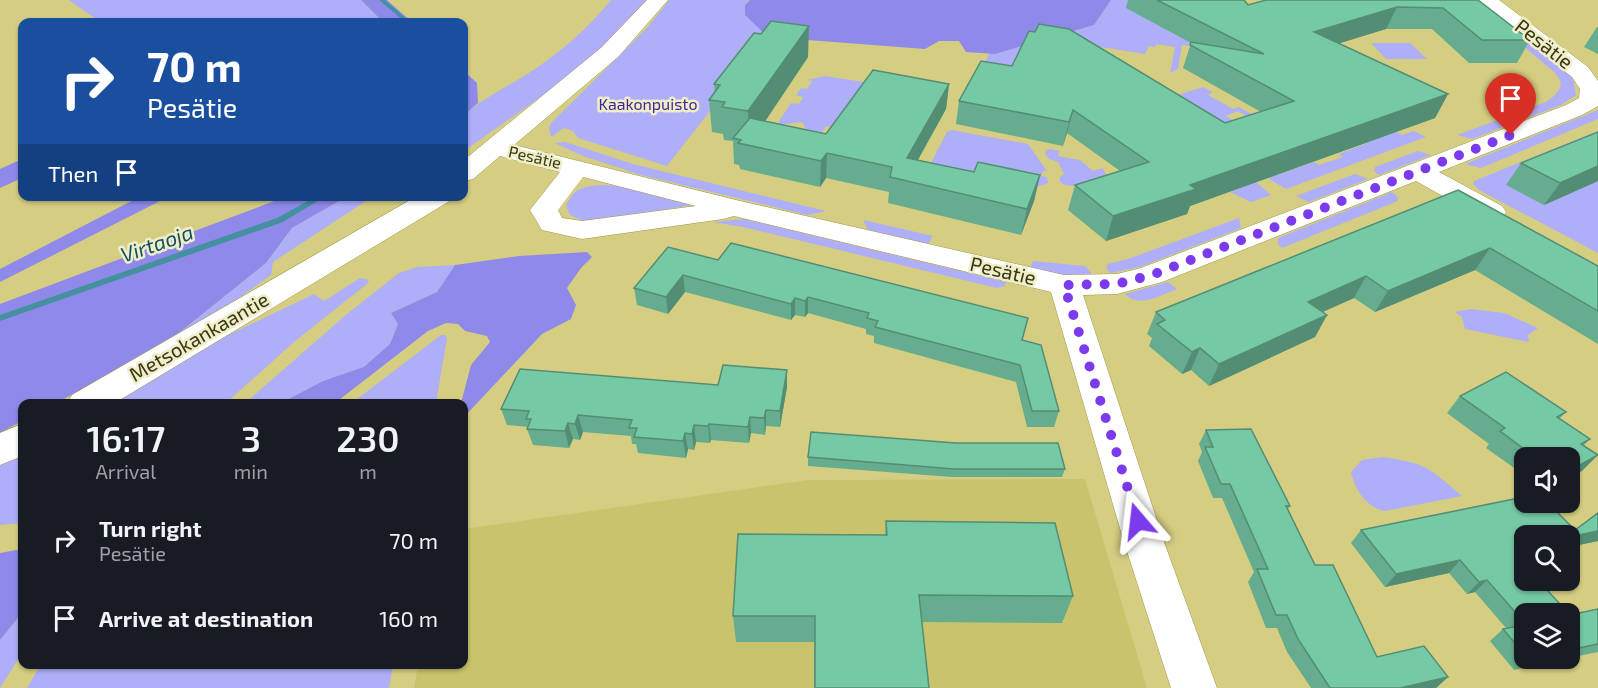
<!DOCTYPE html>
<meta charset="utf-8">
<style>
:root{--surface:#171b24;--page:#242831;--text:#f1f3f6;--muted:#9ea1a6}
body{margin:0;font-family:"Exo 2",sans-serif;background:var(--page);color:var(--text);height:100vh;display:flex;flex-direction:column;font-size:22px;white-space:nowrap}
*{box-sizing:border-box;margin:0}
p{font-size:20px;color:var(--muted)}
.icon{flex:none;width:33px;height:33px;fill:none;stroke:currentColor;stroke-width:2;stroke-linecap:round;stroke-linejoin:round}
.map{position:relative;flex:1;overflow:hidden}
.side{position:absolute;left:18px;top:399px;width:450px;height:270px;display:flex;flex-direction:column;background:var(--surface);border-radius:12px;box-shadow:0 2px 4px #0004}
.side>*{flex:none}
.top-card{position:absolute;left:18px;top:18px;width:450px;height:183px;border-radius:12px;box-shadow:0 2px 4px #0004;background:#1a4fa0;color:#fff;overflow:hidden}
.buttons{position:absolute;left:1514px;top:447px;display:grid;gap:12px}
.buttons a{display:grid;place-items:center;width:66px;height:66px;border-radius:12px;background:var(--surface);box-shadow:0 2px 4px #0004;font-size:30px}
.pin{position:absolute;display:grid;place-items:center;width:51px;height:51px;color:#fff;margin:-62px -26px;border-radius:50% 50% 50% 0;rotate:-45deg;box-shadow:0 0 6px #0007}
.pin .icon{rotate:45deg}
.me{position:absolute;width:66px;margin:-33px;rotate:343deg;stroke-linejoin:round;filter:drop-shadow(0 0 4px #0008)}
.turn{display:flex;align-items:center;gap:21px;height:126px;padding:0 30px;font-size:27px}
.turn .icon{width:78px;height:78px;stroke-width:2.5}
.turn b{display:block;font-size:42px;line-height:51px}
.then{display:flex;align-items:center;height:57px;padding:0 30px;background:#0003;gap:12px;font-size:22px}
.eta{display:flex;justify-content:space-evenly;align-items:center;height:102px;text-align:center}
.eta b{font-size:36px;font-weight:600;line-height:42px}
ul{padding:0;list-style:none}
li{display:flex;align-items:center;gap:18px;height:78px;padding:0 30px}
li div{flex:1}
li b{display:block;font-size:22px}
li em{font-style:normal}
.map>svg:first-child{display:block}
.built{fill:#cac36d}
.green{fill:#afaef8}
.forest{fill:#8f8aea}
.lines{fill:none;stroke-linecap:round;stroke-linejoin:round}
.stream{fill:#4490a1;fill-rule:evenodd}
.minor-casing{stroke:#9f984c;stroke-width:1}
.minor{fill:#fff;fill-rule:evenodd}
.wall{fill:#65ad8e}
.shaded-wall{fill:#538d74}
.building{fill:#76c9a5;stroke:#538d74;stroke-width:1.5}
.route{stroke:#7c3aed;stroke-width:10;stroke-dasharray:0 18}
.labels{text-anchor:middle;stroke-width:5;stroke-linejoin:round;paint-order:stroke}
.far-park-label{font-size:16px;fill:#3f2998;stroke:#f0eec8}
.far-street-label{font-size:16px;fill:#393616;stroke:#f0eec8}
.street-label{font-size:20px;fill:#393616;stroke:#f0eec8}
.water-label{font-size:21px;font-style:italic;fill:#125063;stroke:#f0eec8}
</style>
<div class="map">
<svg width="1598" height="688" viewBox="0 0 1598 688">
<rect width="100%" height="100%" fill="#d5ce82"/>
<!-- built -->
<polygon class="built" points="1085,479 1147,688 414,688 418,665 464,664 464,529 808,480"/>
<!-- green -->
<g class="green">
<polygon points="69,0 361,0 383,22 100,22"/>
<path d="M611 0H647L599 51 566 79 464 151V115C486 96 511 85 535 69 563 50 589 27 611 0Z"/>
<polygon points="669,0 749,0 745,5 768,37 667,166 578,138 573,131 564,128 551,137 549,128 551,123 647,28"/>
<polygon points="1111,0 1157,0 1202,31 1402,135 1414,131 1426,137 1286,189 1226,153 1264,166 1277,175 1314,162 1319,165 1343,157 1339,154 1367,143 1349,133 1275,109 1199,73 1194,74 1188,70 1192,46 1182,45 1178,69 1170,73 1175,47 1156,44 1155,47 1149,46 1145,54 1094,46 977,78 989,54 1094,25"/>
<path d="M1497 24 1510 28 1567 72 1573 79 1576 95 1561 105 1472 139 1457 135 1546 102C1559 93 1567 85 1554 72Z"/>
<polygon points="1371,43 1410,43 1427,59 1386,59"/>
<polygon points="825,76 870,83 836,128 826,126 822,133 804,130 806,129 802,122 780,125 779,121 791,103 799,104 803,97 796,95 801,88 807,89 812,81 807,80"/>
<polygon points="1203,87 1213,92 1208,95 1233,109 1239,107 1262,120 1259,124 1238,111 1226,116 1246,128 1240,130 1155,102"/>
<polygon points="1598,110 1598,119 1481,168 1465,164"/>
<polygon points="952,130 1028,144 1047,171 1043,171 1041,176 1047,177 1048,183 1037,187 931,163 947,132"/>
<polygon points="1598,131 1598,253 1479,190 1473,184 1474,181"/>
<polygon points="565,142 633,164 826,211 808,215 641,175 583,156 555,143"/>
<path d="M1051 149 1060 151 1058 156 1080 160 1093 171 1103 168 1106 175C1093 181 1072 192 1060 182V177L1064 174 1058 162 1049 159 1045 154 1046 150Z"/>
<polygon points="1418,151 1431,155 1379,175 1374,171 1375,167"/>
<polygon points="1355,174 1368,179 1309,202 1296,196"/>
<polygon points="1256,182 1271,195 1251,202 1230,192"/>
<path d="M602 185 618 186 693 205 586 222 570 215 566 206C573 188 584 186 602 185Z"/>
<polygon points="1392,192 1397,196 1398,201 1282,248 1278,244 1278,238"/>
<polygon points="346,197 372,197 273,262 271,275 218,313 159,349 266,263 292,228"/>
<polygon points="1239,218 1241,228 1140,267 1110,273 1106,267 1108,264 1128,259"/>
<polygon points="744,219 1006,282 1005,286 997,288 743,227 713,222"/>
<polygon points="863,220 933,236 928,244 868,230"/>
<polygon points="1033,261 1085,266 1093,275 1064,275 1030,268"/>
<polygon points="455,265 437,292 391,313 398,324 390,344 364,368 323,381 281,403 244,404 347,314 399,273 417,267"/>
<polygon points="360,278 369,280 367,284 294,342 226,403 107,404 224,337 314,294 324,301"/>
<path d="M1168 282 1177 289C1161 295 1139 309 1125 294Z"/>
<polygon points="1471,309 1504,313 1538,328 1528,335 1529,342 1465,329 1462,317 1455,312"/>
<polygon points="441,335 445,335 447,338 436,403 352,403"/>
<polygon points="22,450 22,523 0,525 0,462"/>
<path d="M1382 457C1427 463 1429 468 1462 496L1385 511C1366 507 1355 490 1351 472L1362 460Z"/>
<polygon points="22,613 22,653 0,688 0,640"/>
<polygon points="41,664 393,664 393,665 389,688 27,688"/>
</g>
<!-- forest -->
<g class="forest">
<polygon points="361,0 387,0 412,22 383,22"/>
<polygon points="750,0 1111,0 1094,25 995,54 966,52 959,41 939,41 925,49 768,37 745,15 745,5"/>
<polygon points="464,71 477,83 478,103 464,115"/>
<polygon points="22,159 22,178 0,188 0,169"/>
<polygon points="141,196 168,197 0,282 0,269"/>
<polygon points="285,197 346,197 292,228 266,263 159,349 56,403 22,404 22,421 0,433 0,304"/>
<polygon points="587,252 592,257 581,268 567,288 576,305 571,319 542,334 464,417 464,404 461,403 471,365 490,342 487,336 465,331 458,324 446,323 428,331 335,403 281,403 323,381 364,367 390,344 398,324 391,313 437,292 455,265 519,256"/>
<polygon points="22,549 22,613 0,640 0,553"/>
</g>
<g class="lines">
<!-- stream -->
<g class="stream">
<polygon points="379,0 385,0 410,22 405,22"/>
<polygon points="317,196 326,196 283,222 0,321 0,315 277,218"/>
</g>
<defs>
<g id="minor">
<path d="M647 0H668L618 57 514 145 740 201 1064 275 1117 274 1141 268 1566 105 1579 98 1580 89 1572 77 1476 0H1499L1588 67 1598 81V106L1582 115 1439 172 1502 206 1506 212 1502 218 1492 220 1482 218 1416 181 1162 282 1117 294 1083 295 1164 542 1217 688H1171L1124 542 1051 292 734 216 723 219 582 239 542 230 530 210 560 172 500 156 473 179 464 181V160L602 47ZM583 177 696 206 582 221 562 218 558 210Z"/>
<polygon points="417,196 451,196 448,202 113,404 67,404 72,395"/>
<polygon points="22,424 22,456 0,465 0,433"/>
</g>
</defs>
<!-- minor casing -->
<use href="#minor" class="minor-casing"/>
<!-- minor -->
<use href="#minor" class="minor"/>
</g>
<!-- wall -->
<g class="wall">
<polygon points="1128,0 1244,0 1248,5 1478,0 1530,40 1517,63 1469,63 1432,29 1386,29 1339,43 1448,94 1435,118 1190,206 1187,214 1106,241 1068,210 1075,185 1120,171 1067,133 1063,146 956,124 959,101 981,61 1225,123 1261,112 1183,68 1191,43 1126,8"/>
<polygon points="1597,27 1598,27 1598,54 1584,47"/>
<polygon points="808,57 765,121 826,134 949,84 946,109 918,160 974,172 1040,175 1034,201 1021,235 888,203 889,192 826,178 820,187 740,169 739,165 734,164 733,141 724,140 723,134 712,132 709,100 715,93 714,84"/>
<polygon points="1598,132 1598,181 1544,205 1506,185 1521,163"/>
<polygon points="1458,190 1598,266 1598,344 1475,270 1375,312 1354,298 1322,312 1327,315 1315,337 1209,386 1191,370 1182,374 1149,346 1152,338 1147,334 1156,312"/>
<polygon points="668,247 1023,341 1059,411 1054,427 1027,427 1016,382 874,343 874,336 866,334 866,329 808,313 805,317 795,315 791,320 685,292 668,314 637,305 634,288"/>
<polygon points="718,385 787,387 780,427 766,426 765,435 751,433 749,443 711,440 710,443 696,442 694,450 688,449 686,458 638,453 636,444 632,444 631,436 583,432 580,440 573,439 569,448 533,445 527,429 528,427 507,425 501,409"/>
<polygon points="1460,396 1566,412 1560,418 1590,439 1584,445 1582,471 1569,458 1524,458 1524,475 1486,448 1489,444 1447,413"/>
<polygon points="1206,430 1290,506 1288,509 1315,565 1377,657 1448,677 1436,688 1311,688 1287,652 1277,628 1266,628 1248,582 1254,572 1222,498 1213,498 1198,461 1202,452 1199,444"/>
<polygon points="956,443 1065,469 1062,477 952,477 808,466 808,457"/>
<polygon points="1598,513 1598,541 1569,547 1524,536 1524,658 1568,658 1514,670 1490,641 1503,629 1506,628 1475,592 1467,594 1449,573 1385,587 1351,543 1361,530 1575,530"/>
<polygon points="886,521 1073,596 1062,623 922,622 929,688 814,688 814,642 736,642 733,616 885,535"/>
<polygon points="1598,609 1598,652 1569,658 1569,614 1570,615"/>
</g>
<!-- shaded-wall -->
<g class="shaded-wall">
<polygon points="1397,7 1386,29 1305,54 1314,32"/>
<polygon points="809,26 808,57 750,144 748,111"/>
<polygon points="949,84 946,109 906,181 907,158"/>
<polygon points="1448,94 1435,118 1190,206 1187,214 1106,241 1113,216 1190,185"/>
<polygon points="1073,110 1067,133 1063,146 1069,122"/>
<polygon points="827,153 826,178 820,187 821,161"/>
<polygon points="1598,166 1598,181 1544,205 1560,183"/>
<polygon points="1040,175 1034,201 1021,235 1027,209"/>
<polygon points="1490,248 1475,270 1375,312 1388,291"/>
<polygon points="683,275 685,292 668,314 666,297"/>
<polygon points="1366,276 1354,298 1296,324 1308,302"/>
<polygon points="808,297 808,313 805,317 805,301"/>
<polygon points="795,298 795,315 791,320 791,304"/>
<polygon points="1327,315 1315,337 1209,386 1219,364"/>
<polygon points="1200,348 1191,370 1182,374 1192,352"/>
<polygon points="787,370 787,387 780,427 780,411"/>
<polygon points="766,410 766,426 765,435 764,418"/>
<polygon points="578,415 583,432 580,440 575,424"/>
<polygon points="750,417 751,433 749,443 748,427"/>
<polygon points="568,423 573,439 569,448 565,431"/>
<polygon points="709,424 711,440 710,443 708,426"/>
<polygon points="694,425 696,442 694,450 692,434"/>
<polygon points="685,433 688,449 686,458 683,441"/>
<polygon points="1598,455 1582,471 1569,478 1569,471"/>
<polygon points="1598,531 1598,541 1569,547 1569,537"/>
<polygon points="1460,560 1449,573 1385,587 1396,574"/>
<polygon points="1487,580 1475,592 1467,594 1479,582"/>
<polygon points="1448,677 1436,688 1400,688"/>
</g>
<!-- building -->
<g class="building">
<polygon points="1157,0 1244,0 1248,5 1266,0 1478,0 1530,40 1482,40 1443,8 1397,7 1314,32 1448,94 1190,185 1196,189 1113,216 1075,185 1149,162 1073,110 1069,122 959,101 981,61 1012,66 1029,31 1035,32 1039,24 1069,29 1225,123 1294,101 1190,45 1191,42 1264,54"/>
<polygon points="771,21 809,26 748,111 722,107 725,102 709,100 720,85 714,84 754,33 761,34"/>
<polygon points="873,70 949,84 907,158 974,172 978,162 1040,175 1027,209 890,177 892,167 827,153 821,161 738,143 741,140 733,138 750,118 826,134"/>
<polygon points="1598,132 1598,166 1560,183 1521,163"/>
<polygon points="1458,190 1598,266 1598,311 1490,248 1388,291 1366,276 1308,302 1327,315 1219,364 1200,348 1192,352 1157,324 1165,320 1156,312"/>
<polygon points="731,243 1028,318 1022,340 1041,345 1059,411 1032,411 1020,365 875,327 878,321 867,318 869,313 808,297 805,301 795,298 791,304 683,275 666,297 634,288 668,247 718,260"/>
<polygon points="723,365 787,370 780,411 766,410 764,418 750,417 748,427 709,424 708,426 694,425 692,434 685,433 683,441 634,437 637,428 629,428 632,420 578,415 575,424 568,423 565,431 527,429 531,419 526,419 529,411 501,409 520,369 718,385"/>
<polygon points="1506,372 1566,412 1557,417 1590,439 1581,444 1598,455 1569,471 1569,458 1536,458 1500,431 1505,428 1460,396"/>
<polygon points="1251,429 1290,506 1286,506 1315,565 1333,565 1377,657 1424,646 1448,677 1400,688 1330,688 1298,639 1287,615 1276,615 1257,569 1268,569 1230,484 1221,484 1205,447 1213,447 1206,430"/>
<polygon points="811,432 956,443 1058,443 1065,469 954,469 808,457"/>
<polygon points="1524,497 1524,502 1547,502 1575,530 1598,513 1598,531 1569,537 1569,536 1524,536 1524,546 1523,547 1524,547 1524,580 1538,580 1569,614 1524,614 1524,622 1487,580 1479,582 1460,560 1396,574 1361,530"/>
<polygon points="886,521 1055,523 1073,596 919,595 929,688 815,688 815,616 733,616 738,534 887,535"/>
<polygon points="1598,609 1598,644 1569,650 1569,614 1570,615"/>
<polygon points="1524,625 1524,654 1503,629"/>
</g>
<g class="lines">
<!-- route -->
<polyline class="route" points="1138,521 1064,285 1117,284 1152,275 1511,135"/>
</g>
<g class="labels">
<!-- far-park labels -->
<g class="far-park-label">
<text x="648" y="110">Kaakonpuisto</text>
</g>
<!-- far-street labels -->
<g class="far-street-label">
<text transform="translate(535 157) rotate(13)" y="6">Pesätie</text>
</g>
<!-- street labels -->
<g class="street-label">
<text transform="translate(1544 44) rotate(38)" y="7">Pesätie</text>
<text transform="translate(1003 271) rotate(13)" y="7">Pesätie</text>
<text transform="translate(199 337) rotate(-30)" y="7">Metsokankaantie</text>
</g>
<!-- water labels -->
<g class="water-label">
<text transform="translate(157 244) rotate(-19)" y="7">Virtaoja</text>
</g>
</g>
</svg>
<div class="buttons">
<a><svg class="icon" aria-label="sound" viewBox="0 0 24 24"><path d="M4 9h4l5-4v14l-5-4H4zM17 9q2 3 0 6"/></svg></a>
<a><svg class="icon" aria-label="search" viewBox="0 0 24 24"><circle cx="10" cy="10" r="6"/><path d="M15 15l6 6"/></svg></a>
<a><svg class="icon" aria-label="layers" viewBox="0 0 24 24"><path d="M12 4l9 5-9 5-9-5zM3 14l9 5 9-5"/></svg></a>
</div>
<div class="pin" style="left:1511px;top:135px;background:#d93025"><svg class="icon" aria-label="arrive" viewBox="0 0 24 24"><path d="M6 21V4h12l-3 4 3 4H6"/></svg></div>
<svg class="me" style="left:1138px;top:521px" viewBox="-20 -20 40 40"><path d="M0-17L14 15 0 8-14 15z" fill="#7c3aed" stroke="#fff" stroke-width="4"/></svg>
<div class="top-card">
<div class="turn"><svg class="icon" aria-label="right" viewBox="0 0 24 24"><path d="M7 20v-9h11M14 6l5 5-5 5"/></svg><div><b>70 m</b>Pesätie</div></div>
<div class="then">Then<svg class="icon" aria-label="arrive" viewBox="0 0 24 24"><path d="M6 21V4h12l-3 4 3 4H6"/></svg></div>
</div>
<section class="side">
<div class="eta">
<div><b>16:17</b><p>Arrival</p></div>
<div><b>3</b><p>min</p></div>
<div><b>230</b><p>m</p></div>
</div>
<ul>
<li><svg class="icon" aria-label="right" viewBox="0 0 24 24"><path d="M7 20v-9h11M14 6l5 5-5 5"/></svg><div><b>Turn right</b><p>Pesätie</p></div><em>70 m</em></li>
<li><svg class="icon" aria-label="arrive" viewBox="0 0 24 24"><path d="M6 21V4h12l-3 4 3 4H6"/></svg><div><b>Arrive at destination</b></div><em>160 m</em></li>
</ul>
</section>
</div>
